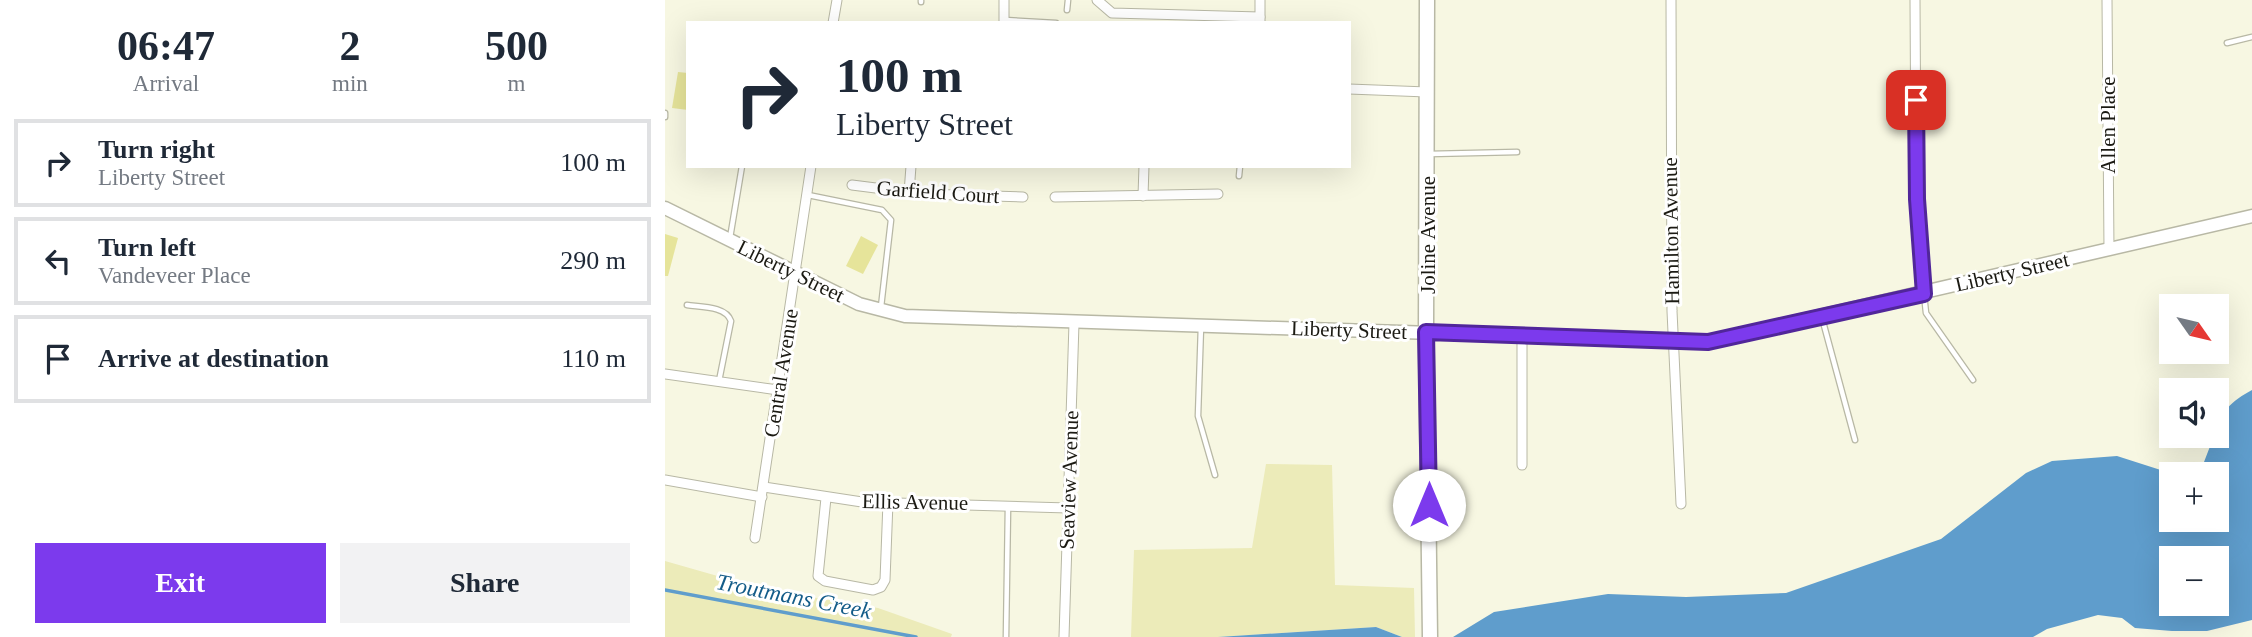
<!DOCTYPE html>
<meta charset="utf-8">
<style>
:root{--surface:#fff;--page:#f2f2f3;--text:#1f2937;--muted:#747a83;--line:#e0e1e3;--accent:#7c3aed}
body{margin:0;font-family:Georgia,serif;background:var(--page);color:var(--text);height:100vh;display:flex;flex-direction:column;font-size:26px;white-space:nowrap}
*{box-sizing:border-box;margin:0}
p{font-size:23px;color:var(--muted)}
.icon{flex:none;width:38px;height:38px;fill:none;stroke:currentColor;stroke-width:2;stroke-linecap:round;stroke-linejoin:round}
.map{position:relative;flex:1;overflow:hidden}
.drawer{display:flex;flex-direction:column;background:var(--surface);width:665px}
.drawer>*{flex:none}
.banner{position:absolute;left:21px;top:21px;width:665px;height:147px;border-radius:0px;box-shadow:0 7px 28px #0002;background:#fff;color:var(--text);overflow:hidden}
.needle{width:46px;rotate:124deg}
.fabs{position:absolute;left:1494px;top:294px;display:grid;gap:14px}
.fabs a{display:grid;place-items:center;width:70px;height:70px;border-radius:0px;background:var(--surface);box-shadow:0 7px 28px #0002;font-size:35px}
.pin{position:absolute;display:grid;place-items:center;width:60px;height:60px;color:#fff;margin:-30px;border-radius:14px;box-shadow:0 4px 10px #0006}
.me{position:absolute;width:77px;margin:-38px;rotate:0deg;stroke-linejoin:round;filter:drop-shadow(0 0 5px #0008)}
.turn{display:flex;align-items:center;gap:24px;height:147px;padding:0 35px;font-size:32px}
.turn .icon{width:91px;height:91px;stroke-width:2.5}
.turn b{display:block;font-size:49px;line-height:60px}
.eta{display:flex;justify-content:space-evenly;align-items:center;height:119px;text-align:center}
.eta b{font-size:42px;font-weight:700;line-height:49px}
.action{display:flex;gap:14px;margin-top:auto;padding:14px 35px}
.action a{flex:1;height:80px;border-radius:0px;background:var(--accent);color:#fff;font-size:28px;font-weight:700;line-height:80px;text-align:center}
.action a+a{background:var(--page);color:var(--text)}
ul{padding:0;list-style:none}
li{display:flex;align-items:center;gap:21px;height:88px;margin:0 14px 10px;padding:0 21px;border:4px solid var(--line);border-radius:0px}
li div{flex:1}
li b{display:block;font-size:26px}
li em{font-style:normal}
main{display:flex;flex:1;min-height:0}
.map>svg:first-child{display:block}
.green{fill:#ecebb9}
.water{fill:#5f9dcc;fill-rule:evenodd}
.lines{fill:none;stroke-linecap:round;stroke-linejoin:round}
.stream{stroke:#5f9dcc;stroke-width:3.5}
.building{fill:#e6e49a}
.lane-casing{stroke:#b8b8a5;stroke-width:7}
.street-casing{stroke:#b8b8a5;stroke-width:11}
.secondary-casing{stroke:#b8b8a5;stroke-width:15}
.primary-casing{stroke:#b8b8a5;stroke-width:17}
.lane{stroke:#fff;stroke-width:4.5}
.street{stroke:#fff;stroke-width:9}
.secondary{stroke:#fff;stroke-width:12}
.primary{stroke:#fff;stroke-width:14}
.route-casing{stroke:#51269a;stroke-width:18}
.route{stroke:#7c3aed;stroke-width:12}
.labels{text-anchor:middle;stroke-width:6;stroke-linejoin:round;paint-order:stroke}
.street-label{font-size:21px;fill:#1b1a13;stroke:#fff}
.water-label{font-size:23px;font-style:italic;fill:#145c89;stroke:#fff}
</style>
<main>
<section class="drawer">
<div class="eta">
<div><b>06:47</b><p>Arrival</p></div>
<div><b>2</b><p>min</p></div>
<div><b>500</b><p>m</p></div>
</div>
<ul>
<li><svg class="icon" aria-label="right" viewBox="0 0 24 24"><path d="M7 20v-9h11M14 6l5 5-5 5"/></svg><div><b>Turn right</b><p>Liberty Street</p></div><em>100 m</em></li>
<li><svg class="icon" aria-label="left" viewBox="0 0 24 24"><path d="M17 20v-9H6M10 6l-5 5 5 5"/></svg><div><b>Turn left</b><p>Vandeveer Place</p></div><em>290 m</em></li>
<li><svg class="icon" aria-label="arrive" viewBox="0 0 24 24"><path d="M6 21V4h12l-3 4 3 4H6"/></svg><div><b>Arrive at destination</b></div><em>110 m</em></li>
</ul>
<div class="action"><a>Exit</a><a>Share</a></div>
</section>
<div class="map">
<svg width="1587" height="637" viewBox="0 0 1587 637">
<rect width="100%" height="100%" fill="#f7f7e2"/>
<!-- green -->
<g class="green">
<polygon points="601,464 667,465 670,585 749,588 750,637 737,637 711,627 553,637 466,637 469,550 587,548"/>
<polygon points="0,561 98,589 213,608 287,634 286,637 0,637"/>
</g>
<!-- water -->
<g class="water">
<path d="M1587 390V620L1542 631H1507L1470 628 1457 618 1433 615 1382 629 1368 637H788L829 612 943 594 1021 597 1121 593 1276 539 1361 473 1387 461 1452 456 1505 473 1519 472 1539 462 1549 436H1552C1552 413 1568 400 1587 390ZM1507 474H1552V520H1507ZM1507 558H1552V604H1507Z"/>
<polygon points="711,627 737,637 553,637"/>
</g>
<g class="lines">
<!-- stream -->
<polyline class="stream" points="0,590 251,637"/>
</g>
<!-- building -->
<g class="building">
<polygon points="13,72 23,73 23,110 7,108"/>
<polygon points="0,234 13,238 3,276 0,276"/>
<polygon points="196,236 213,245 198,274 181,266"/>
</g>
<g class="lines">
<defs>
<g id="lane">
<polyline points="256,2 256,0"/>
<polyline points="402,10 403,0"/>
<polyline points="340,20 391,23"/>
<polyline points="1562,43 1587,37"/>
<polyline points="0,113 0,117"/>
<polyline points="764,154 852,152"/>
<polyline points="574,176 575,166"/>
<polyline points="143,195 217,210 226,220 216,307"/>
<polyline points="65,238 77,166"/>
<polyline points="1259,294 1261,313 1308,380"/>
<path d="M22 305C36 307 61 306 66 321L54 381"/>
<polyline points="1157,318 1190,440"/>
<polyline points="536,326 533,416 550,475"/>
<polyline points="341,637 343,506"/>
</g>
<g id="street">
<polyline points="432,0 447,13 595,17"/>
<polyline points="1006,0 1007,311 1016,504"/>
<polyline points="1250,0 1251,175 1259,294"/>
<polyline points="1442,0 1444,250"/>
<polyline points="595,21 595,0"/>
<polyline points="168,23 172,0"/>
<polyline points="339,23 339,0"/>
<polyline points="684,89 762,92"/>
<polyline points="187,185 258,194 358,197"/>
<polyline points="244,193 246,166"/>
<polyline points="478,196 479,166"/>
<polyline points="390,197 553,194"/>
<polyline points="857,336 857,465"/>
<polyline points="0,374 113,390"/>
<polyline points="0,480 97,497"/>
<polyline points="99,487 197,502 403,508"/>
<polyline points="161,498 153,576 160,581 208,590 216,587 220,580 223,502"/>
<polyline points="90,538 146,166"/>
<polyline points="399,637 409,323"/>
</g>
<polyline id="secondary" points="0,208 194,304 240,316 1043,342 1587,216"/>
<polyline id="primary" points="762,0 761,332 765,637"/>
</defs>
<!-- lane casing -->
<use href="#lane" class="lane-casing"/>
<!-- street casing -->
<use href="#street" class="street-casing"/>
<!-- secondary casing -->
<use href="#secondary" class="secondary-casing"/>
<!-- primary casing -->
<use href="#primary" class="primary-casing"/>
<!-- lane -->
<use href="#lane" class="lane"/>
<!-- street -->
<use href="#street" class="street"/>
<!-- secondary -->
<use href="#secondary" class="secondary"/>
<!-- primary -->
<use href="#primary" class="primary"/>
</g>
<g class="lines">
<defs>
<polyline id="route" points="764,505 761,332 1043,342 1259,294 1252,199 1251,100"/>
</defs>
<!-- route casing -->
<use href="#route" class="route-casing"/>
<!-- route -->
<use href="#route" class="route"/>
</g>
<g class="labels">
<!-- street labels -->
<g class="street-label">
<text transform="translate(1443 125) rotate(-90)" y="7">Allen Place</text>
<text transform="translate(273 192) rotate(4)" y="7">Garfield Court</text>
<text transform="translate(1006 231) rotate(-91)" y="7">Hamilton Avenue</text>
<text transform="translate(763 235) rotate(-90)" y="7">Joline Avenue</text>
<text transform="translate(126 271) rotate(26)" y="7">Liberty Street</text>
<text transform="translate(1347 272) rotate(-13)" y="7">Liberty Street</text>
<text transform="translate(684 330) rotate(2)" y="7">Liberty Street</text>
<text transform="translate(116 373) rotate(-81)" y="7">Central Avenue</text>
<text transform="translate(404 480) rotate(-88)" y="7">Seaview Avenue</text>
<text transform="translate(250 502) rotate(1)" y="7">Ellis Avenue</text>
</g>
<!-- water labels -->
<g class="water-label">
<text transform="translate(129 596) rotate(11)" y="8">Troutmans Creek</text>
</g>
</g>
</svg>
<div class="fabs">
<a><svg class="needle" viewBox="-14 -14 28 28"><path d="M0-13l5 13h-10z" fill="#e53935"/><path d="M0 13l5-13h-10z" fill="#747a83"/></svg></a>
<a><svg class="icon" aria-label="sound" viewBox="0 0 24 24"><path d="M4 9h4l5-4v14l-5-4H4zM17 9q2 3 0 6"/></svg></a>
<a>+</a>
<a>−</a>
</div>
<div class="pin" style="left:1251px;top:100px;background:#d93025"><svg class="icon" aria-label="arrive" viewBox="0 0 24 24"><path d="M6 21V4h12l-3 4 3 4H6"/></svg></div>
<svg class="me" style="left:764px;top:505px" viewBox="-20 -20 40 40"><circle r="19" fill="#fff"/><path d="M0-13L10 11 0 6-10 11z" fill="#7c3aed"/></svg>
<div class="banner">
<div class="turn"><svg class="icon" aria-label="right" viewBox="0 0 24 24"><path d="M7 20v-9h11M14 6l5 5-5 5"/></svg><div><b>100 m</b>Liberty Street</div></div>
</div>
</div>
</main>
